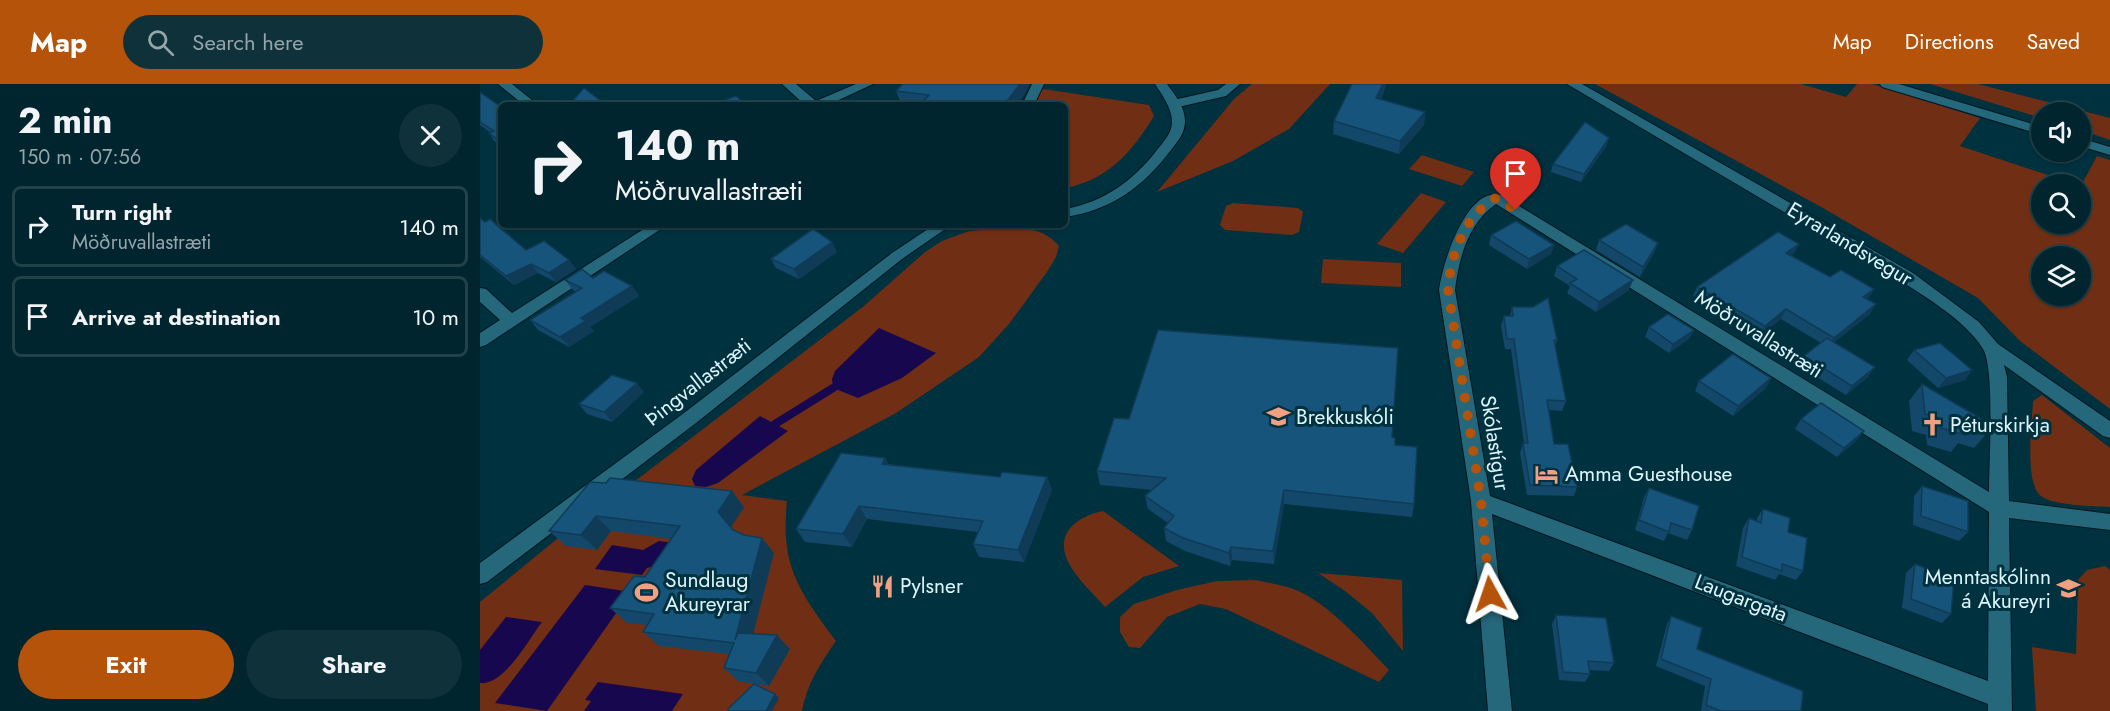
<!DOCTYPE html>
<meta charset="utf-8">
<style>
:root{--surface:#00252e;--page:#0e313a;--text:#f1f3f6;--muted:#95a5aa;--line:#22424a;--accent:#b45309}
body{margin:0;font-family:Jost,sans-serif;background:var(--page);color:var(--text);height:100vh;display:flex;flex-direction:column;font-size:22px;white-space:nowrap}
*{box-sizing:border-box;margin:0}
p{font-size:20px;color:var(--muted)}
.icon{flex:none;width:33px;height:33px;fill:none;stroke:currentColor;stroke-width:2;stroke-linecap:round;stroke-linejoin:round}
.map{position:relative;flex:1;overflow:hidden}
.side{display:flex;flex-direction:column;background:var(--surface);width:480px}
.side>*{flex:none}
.banner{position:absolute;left:18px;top:18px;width:570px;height:126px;border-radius:9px;box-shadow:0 2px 4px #0004,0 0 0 2px var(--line);background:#00252e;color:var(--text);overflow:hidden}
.fabs{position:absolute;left:1551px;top:18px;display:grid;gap:12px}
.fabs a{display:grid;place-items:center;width:60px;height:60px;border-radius:50%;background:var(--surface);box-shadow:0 2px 4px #0004,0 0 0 2px var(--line);font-size:30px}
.pin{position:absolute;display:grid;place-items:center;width:51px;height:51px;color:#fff;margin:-62px -26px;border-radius:50% 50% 50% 0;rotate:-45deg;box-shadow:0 0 6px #0007}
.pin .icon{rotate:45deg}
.me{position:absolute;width:66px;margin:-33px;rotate:355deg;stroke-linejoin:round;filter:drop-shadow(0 0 4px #0008)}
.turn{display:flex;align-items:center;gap:21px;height:126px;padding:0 18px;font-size:27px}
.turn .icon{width:78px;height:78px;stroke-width:2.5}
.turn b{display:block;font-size:42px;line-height:51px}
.round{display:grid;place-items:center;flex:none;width:63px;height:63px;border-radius:32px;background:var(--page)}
.head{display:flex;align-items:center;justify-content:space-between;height:102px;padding:0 18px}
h1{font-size:36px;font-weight:700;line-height:45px}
.button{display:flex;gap:12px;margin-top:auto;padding:12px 18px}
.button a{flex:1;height:69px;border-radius:36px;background:var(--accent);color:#fff;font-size:24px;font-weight:700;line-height:69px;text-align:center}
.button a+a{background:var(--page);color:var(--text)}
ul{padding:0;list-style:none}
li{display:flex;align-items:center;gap:18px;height:81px;margin:0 12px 9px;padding:0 6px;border:3px solid var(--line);border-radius:9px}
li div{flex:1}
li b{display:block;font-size:22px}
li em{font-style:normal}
header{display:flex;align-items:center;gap:36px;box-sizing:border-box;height:84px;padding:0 30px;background:var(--accent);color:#fff}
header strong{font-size:28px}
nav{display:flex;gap:33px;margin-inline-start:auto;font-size:21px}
.search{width:420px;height:54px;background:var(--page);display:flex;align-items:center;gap:15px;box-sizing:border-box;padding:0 21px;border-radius:33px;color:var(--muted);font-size:22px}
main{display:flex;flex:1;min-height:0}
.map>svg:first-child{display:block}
.green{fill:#702f14;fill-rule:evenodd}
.water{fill:#17074f}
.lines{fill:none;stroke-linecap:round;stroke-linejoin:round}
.stream{stroke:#17074f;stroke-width:8}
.street-casing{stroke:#00171f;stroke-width:2}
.secondary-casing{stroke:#00171f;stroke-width:2}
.street{fill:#25677b;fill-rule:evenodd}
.secondary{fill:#25677b;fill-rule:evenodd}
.wall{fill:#13486a}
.shaded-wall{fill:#0f3b56}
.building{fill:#16547b;stroke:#0f3b56;stroke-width:1.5}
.route{stroke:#b45309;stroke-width:10;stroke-dasharray:0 18}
.labels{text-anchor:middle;stroke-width:6;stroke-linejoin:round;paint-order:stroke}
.street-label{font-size:21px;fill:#def5fe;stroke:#00313e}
.poi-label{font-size:21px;fill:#def5fe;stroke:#00313e;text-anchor:start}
</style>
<header>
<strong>Map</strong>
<div class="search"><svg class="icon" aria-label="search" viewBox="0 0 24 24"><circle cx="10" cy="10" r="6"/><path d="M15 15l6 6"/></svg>Search here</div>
<nav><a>Map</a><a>Directions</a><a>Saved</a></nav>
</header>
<main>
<section class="side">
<div class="head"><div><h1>2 min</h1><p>150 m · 07:56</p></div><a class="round"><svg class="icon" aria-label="close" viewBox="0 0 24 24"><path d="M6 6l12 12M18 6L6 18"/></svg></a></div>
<ul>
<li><svg class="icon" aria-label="right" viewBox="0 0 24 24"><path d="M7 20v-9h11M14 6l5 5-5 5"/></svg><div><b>Turn right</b><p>Möðruvallastræti</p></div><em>140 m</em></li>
<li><svg class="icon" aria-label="arrive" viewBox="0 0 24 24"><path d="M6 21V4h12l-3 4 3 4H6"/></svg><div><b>Arrive at destination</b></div><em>10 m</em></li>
</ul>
<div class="button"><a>Exit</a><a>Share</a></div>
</section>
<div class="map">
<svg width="1630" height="627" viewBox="0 0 1630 627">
<rect width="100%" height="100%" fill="#00313e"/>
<!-- green -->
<g class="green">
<polygon points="772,0 850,0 809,45 753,77 677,108 754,15"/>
<path d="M1115 0H1321L1366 13 1377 0H1392L1500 34 1480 62 1595 100H1562V140H1600L1601 102 1617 72 1630 76V325L1540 257 1498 214 1343 124ZM1600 172V212H1562V172Z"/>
<polygon points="1450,0 1498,0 1630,34 1630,56 1601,46 1600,28 1562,28 1561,34"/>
<path d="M563 5 669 21 674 32C652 68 628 96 585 104V21L555 17Z"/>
<polygon points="942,71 994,88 982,102 929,85"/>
<polygon points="941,109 966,118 923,169 897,160"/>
<polygon points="753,119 818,124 823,128 819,148 812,151 745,146 740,141 746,122"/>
<path d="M528 144C550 145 564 145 579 162L576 173 567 188 529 240 499 273 416 329 262 411 307 417C300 482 319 507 356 557 340 580 327 600 322 627H0V518L133 409 159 394 384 222 445 168 462 157 489 147Z"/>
<polygon points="843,175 921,179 921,203 841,199"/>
<path d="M1562 311 1630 364V423C1613 422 1574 422 1561 412 1544 399 1552 337 1553 317Z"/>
<path d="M623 427 699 482 663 493 625 523C614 510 599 497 591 483 572 452 594 433 623 427Z"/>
<polygon points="1625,482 1630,486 1630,627 1556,627 1552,563 1596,570 1598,496 1607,486"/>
<polygon points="838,489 922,496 923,567 892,529 865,507"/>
<path d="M776 496C788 499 801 500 813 505 847 517 884 560 909 586L899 598 746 525 720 520 687 533 660 564 649 563 640 548V533L654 520 697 506 737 497Z"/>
</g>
<!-- water -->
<g class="water">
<polygon points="399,244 456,269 422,294 378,314 353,304 352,295 355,287"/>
<polygon points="280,332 308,347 238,399 226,403 215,402 212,395 216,386"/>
<polygon points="179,457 187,458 192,462 179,481 167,484 162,491 115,485 132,461 163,466"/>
<polygon points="105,501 151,508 67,627 15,619"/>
<path d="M26 533 62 538C49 555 24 602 0 599V566Z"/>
<polygon points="118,598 203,610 192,627 104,627 111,617 105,616"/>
</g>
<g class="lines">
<!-- stream -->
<polyline class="stream" points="295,340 353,304"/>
<defs>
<g id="street">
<polygon points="18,0 32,0 58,21 44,21"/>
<polygon points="302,0 316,0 336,17 376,0 393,0 348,21 325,21"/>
<polygon points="552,0 564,0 554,21 542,21"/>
<polygon points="746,0 760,0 746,12 694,24 688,20 689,17 738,6"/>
<path d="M1087 0H1102L1433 189 1499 238 1518 260 1630 337V354L1623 352 1524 281 1527 293 1529 417 1630 430V446L1529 434 1532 627H1508V620L1012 430 1032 627H1008L991 417 959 206C962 181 986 102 1021 111L1509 408C1509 380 1515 285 1503 265 1487 238 1447 214 1421 197ZM1016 120 1509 428 1508 597 1010 412 975 206C979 174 988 139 1016 120Z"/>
<polygon points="1400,0 1419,0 1562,43 1562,51 1402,3"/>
<polygon points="1600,54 1630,63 1630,71 1600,62"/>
<polygon points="170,141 187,141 6,261 0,263 0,249 20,236 0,218 0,204 6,205 32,229"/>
</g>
<g id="secondary">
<path d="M675 0H687C695 11 705 23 705 37 705 49 698 57 691 66 663 103 632 126 585 133V125C624 118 653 97 677 66 684 57 692 49 692 38 692 24 682 11 675 0Z"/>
<polygon points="454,141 471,141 422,175 216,339 7,498 0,500 0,479 204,329 412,169"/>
</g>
</defs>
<!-- street casing -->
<use href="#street" class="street-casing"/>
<!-- secondary casing -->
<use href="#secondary" class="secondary-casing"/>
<!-- street -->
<use href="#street" class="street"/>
<!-- secondary -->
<use href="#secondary" class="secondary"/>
</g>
<!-- wall -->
<g class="wall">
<polygon points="872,0 906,0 905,5 901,15 945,28 944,41 919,70 853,50 854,37"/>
<polygon points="416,7 544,11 536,21 435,21 421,19"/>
<polygon points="0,8 21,23 21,62 14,57 9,49 11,49 0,41"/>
<polygon points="1127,61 1101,98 1071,88 1073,80"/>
<polygon points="0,134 46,166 89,176 96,185 76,198 58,189 34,201 0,173"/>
<polygon points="1011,151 1074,161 1071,170 1047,185 1009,161"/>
<polygon points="1119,156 1178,159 1174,169 1160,193 1116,166"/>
<polygon points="1319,160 1314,169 1311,172 1350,193 1394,205 1388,215 1390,230 1354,258 1388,293 1366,311 1319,282 1324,272 1341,259 1301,235 1280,252 1213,212 1217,203"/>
<polygon points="357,168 319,195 296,184 291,175"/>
<polygon points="1077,182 1149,206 1116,228 1087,209 1090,202 1074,192"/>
<polygon points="113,194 152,202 159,212 110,243 114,247 89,263 58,246 50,236 96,208 93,206 85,196"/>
<polygon points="1032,223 1077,256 1075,263 1086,317 1082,327 1069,326 1074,360 1097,403 1094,412 1047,411 1040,369 1043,359 1044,359 1031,265 1025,265 1021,242 1024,232 1030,232"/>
<polygon points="1169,243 1214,246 1209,255 1189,269 1165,253"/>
<polygon points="1434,266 1492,286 1485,296 1458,304 1427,276"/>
<polygon points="1291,294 1286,304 1253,332 1215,307 1219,297"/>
<polygon points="1442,300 1509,347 1494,364 1478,359 1471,368 1447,361 1446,351 1432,347 1429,317"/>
<polygon points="164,308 132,338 107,330 99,320"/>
<polygon points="649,335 912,353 934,420 932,433 804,420 794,480 752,476 750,482 705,467 686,457 684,444 688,439 668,425 665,412 673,406 620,401 617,387"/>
<polygon points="1321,335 1377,356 1357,373 1315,345"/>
<polygon points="405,374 408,380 520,393 567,393 572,406 544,478 499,473 493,460 498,448 387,435 372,463 325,458 316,445"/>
<polygon points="110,398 264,423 251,443 253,446 294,469 273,550 310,565 289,602 276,600 295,610 299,614 274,600 258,597 244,584 249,570 179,562 163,548 167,541 147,539 130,524 165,493 191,455 131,447 117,466 86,462 69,447"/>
<polygon points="1442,402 1488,448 1479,457 1433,441 1434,412"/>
<polygon points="1169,404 1212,446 1207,456 1188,449 1184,457 1155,446 1164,413"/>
<polygon points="1283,425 1308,448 1323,487 1316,496 1299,490 1295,496 1256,482 1263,444 1269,434 1277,437 1277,434"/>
<polygon points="1435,480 1471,530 1462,539 1422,524 1426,489"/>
<polygon points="1076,531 1134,579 1129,587 1109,586 1110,590 1105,598 1079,596 1072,540"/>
<polygon points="1191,532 1217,565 1321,627 1221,627 1225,602 1176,582 1187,540"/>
</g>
<!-- shaded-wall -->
<g class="shaded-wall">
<polygon points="540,0 550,0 544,11 536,21 524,21"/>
<polygon points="903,0 906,0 905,5 895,27 896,14"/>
<polygon points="945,28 944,41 919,70 920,57"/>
<polygon points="1129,54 1127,61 1101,98 1104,90"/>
<polygon points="124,141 136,141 127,145"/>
<polygon points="352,158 357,168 319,195 314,185"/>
<polygon points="1178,159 1174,169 1160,193 1163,183"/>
<polygon points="1319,160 1314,169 1301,178 1306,169"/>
<polygon points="1074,161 1071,170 1047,185 1049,175"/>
<polygon points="89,176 96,185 76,198 69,189"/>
<polygon points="51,180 58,189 34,201 26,192"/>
<polygon points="1153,196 1149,206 1116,228 1119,218"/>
<polygon points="152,202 159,212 110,243 114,247 89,263 80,253 101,234"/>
<polygon points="1394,205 1388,215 1378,222 1383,213"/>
<polygon points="1396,220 1390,230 1348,263 1354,254"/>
<polygon points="1306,225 1301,235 1280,252 1285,242"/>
<polygon points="1214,246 1209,255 1189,269 1193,260"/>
<polygon points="1395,283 1388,293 1366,311 1372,302"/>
<polygon points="1492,286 1485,296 1458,304 1466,294"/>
<polygon points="1291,294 1286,304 1253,332 1258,322"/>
<polygon points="157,299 164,308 132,338 124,328"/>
<polygon points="1384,347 1377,356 1357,373 1364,364"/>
<polygon points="405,374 413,388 402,380"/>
<polygon points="567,393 572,406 544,478 538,466"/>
<polygon points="804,406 804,420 794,480 793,467"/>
<polygon points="252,407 264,423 251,443 238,428"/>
<polygon points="379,422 387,435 372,463 363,450"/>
<polygon points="116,432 131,447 117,466 101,451"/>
<polygon points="282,454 294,469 268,570 255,556"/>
<polygon points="751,463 752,476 750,482 749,469"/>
<polygon points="297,551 310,565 289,602 276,589"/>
<polygon points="295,610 299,614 292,627 286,627"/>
</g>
<!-- building -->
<g class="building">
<polygon points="423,0 540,0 524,21 440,21 449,11 416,7"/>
<polygon points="872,0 903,0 896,14 945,28 920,57 854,37"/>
<polygon points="104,4 126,21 94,21 91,19"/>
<polygon points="0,8 21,23 21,58 9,49 14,47 0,38"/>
<polygon points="256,12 266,21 234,20"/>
<polygon points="1105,38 1129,54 1104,90 1073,80"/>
<polygon points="0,134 5,138 10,135 46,166 64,157 89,176 69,189 51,180 26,192 0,171"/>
<polygon points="1036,137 1074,161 1049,175 1011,151"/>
<polygon points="1146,140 1178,159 1163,183 1119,156"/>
<polygon points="333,145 352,158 314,185 291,175"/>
<polygon points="1298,148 1319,160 1306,169 1350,193 1361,186 1394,205 1383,213 1396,220 1354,254 1306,225 1285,242 1217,203"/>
<polygon points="1104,166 1153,196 1119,218 1090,199 1097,195 1077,182"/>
<polygon points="102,185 113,194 124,187 152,202 101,234 106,237 80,253 50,236 102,204 85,196"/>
<polygon points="1068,214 1077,256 1074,256 1086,317 1067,316 1074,360 1088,360 1097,403 1050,401 1043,359 1048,359 1034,255 1027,255 1024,232 1033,232 1032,223 1053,223"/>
<polygon points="1188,230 1214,246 1193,260 1169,243"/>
<polygon points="678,246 918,264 912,353 915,354 915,361 937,363 934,420 804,406 793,467 751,463 749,469 703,454 684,444 694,432 665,412 686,394 617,387 634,334 649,335"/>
<polygon points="1347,254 1395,283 1372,302 1324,272"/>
<polygon points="1460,259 1492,286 1466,294 1434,266"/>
<polygon points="1253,270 1291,294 1258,322 1219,297"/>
<polygon points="132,291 157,299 124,328 99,320"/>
<polygon points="1442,300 1512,341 1509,347 1485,341 1485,351 1461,344 1460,334 1445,330"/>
<polygon points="1341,319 1384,347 1364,364 1321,335"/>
<polygon points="361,369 405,374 402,380 520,393 522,388 567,393 538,466 493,460 503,437 379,422 363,450 316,445"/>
<polygon points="130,394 252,407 238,428 253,446 264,451 282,454 255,556 258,549 297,551 276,589 244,584 254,559 163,548 174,530 130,524 154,492 165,493 200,442 116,432 101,451 69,447 110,398 126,399"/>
<polygon points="1442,402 1488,417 1488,448 1441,432"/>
<polygon points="1169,404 1219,422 1212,446 1191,439 1189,448 1159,436"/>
<polygon points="1283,425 1310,434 1308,448 1327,454 1323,487 1302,480 1302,487 1262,473 1269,434 1281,439"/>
<polygon points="1435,480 1474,495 1471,530 1431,515"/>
<polygon points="1076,531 1126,534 1134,579 1108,577 1110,590 1083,588"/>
<polygon points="1191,532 1222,544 1217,565 1323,607 1321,627 1241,627 1226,621 1231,595 1181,575"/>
<polygon points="274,600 295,610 286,627 248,627 248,625"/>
</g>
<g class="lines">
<!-- route -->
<path class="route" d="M1010 510 1001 417 968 206C970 173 984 131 1016 114L1036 126"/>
</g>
<!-- icons -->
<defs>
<symbol id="school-bare" viewBox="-9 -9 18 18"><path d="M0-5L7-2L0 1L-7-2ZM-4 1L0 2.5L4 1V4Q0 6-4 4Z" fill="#f2a081" stroke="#00313e" stroke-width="2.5" paint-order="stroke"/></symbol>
<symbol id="church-bare" viewBox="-9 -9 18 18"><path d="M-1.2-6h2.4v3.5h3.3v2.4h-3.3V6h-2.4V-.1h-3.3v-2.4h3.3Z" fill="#f2a081" stroke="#00313e" stroke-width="2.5" paint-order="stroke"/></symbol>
<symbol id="hotel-bare" viewBox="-9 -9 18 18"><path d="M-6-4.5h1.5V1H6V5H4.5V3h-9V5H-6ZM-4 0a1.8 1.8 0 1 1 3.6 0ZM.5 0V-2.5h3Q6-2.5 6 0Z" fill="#f2a081" stroke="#00313e" stroke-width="2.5" paint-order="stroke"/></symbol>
<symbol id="restaurant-bare" viewBox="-9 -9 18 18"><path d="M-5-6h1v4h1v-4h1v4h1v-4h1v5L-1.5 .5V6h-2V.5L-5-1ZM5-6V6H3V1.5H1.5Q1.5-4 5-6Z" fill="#f2a081" stroke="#00313e" stroke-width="2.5" paint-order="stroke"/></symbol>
<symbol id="university-bare" viewBox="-9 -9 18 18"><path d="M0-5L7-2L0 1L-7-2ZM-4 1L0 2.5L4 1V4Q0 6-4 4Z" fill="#f2a081" stroke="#00313e" stroke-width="2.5" paint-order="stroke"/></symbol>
<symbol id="stadium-bare" viewBox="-9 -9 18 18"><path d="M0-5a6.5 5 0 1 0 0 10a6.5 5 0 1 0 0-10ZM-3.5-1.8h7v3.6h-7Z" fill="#f2a081" stroke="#00313e" stroke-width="2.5" paint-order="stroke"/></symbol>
</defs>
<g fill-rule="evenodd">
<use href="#school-bare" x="782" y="316" width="33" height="33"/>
<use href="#church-bare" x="1436" y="324" width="33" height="33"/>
<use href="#hotel-bare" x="1050" y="374" width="33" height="33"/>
<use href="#restaurant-bare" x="386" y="486" width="33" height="33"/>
<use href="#university-bare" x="1572" y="488" width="33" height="33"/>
<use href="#stadium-bare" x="150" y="492" width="33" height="33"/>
</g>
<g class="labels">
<!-- street labels -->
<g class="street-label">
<text transform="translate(1370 160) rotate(31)" y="7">Eyrarlandsvegur</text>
<text transform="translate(1279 250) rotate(32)" y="7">Möðruvallastræti</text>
<text transform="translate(218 298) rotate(-38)" y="7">Þingvallastræti</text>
<text transform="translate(1015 359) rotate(81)" y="7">Skólastígur</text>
<text transform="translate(1261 514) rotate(21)" y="7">Laugargata</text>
</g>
<!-- poi labels -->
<g class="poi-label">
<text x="816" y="340">Brekkuskóli</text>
<text x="1470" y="348">Péturskirkja</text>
<text x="1085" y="397">Amma Guesthouse</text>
<text x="1571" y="500" text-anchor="end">Menntaskólinn<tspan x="1571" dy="24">á Akureyri</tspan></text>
<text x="185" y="503">Sundlaug<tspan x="185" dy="24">Akureyrar</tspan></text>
<text x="420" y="509">Pylsner</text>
</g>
</g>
</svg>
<div class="fabs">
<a><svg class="icon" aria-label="sound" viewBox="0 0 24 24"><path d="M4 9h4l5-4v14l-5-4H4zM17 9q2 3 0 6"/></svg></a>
<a><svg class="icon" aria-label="search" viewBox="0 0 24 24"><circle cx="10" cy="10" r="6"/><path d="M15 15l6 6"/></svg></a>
<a><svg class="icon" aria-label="layers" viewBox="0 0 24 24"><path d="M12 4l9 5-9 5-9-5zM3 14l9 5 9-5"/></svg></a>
</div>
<div class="pin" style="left:1036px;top:126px;background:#d93025"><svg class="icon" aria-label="arrive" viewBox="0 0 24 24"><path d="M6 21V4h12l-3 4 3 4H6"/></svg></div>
<svg class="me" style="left:1010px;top:510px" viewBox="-20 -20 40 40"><path d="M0-17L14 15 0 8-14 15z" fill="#b45309" stroke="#fff" stroke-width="4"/></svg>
<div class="banner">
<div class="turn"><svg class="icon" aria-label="right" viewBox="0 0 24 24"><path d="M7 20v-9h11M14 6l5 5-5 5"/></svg><div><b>140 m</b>Möðruvallastræti</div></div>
</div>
</div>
</main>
